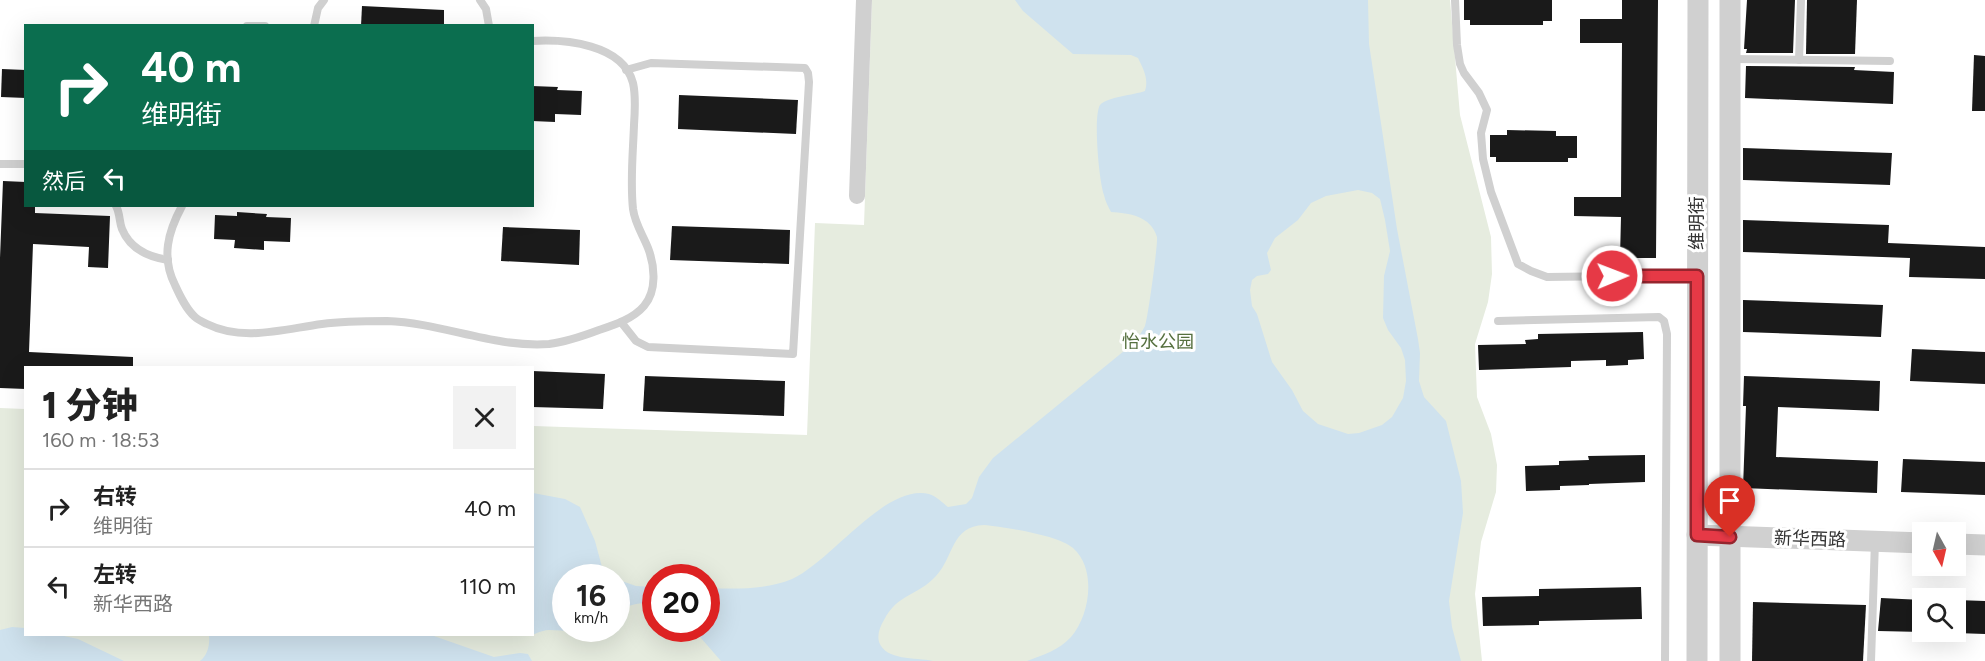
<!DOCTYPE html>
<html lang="zh">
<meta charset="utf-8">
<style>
:root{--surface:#fff;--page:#f2f2f2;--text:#222;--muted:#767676;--line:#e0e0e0}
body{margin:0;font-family:Figtree,"Noto Sans SC",sans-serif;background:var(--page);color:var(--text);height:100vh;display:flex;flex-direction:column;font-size:22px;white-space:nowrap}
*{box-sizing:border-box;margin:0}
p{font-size:20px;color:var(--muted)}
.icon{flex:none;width:33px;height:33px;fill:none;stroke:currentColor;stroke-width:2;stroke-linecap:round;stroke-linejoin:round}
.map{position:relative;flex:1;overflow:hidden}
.side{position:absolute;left:24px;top:366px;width:510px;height:270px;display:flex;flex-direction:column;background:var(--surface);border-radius:0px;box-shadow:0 6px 24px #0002}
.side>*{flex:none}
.top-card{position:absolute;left:24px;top:24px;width:510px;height:183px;border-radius:0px;box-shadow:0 6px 24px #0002;background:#0b6e4f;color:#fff;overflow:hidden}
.needle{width:39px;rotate:172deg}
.controls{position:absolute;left:1912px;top:522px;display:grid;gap:12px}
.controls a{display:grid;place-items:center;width:54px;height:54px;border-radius:0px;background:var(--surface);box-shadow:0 6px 24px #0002;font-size:30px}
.speed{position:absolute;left:552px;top:564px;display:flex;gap:12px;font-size:30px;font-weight:700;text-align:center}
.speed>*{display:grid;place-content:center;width:78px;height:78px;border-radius:50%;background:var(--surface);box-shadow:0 6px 24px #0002;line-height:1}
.speed small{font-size:15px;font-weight:400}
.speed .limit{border:9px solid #d22;background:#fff;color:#111}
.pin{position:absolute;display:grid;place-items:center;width:51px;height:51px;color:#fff;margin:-62px -26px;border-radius:50% 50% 50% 0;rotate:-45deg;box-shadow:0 0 6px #0007}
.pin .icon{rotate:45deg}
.me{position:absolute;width:66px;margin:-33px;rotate:89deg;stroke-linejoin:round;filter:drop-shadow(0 0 4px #0008)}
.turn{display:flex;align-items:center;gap:21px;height:126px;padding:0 18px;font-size:27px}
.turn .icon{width:78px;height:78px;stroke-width:2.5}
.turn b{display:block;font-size:42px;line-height:51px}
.then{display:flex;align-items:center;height:57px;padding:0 18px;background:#0003;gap:12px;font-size:22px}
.round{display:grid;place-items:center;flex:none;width:63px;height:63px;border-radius:0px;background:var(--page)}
.head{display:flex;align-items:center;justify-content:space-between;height:102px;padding:0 18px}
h1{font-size:36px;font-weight:800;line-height:45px}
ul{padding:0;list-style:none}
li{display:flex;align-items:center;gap:18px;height:78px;padding:0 18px;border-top:2px solid var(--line)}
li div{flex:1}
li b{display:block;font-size:22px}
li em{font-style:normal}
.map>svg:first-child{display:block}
.green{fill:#e6ecdf;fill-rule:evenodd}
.water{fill:#cfe2ee;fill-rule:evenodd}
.building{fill:#1a1a1a}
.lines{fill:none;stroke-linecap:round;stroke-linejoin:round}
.service{stroke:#d0d0d0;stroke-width:8}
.minor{stroke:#d0d0d0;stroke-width:16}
.tertiary{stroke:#d0d0d0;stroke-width:21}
.route-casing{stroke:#96252e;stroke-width:15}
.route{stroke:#e63946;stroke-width:10}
.labels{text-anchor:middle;stroke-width:6;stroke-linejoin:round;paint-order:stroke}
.street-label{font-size:18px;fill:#333;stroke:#fff}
.park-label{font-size:18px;fill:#56703f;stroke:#fff}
</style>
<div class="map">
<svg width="1985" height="661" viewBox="0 0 1985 661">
<rect width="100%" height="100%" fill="#fff"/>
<!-- green -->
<path class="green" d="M872 0H1450L1460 115 1491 237 1492 274 1488 302 1475 344 1477 397 1491 434 1497 465 1496 492 1481 542 1475 594 1482 661H0V408L25 409 26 634H532L533 426 807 435 815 223 864 225ZM566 578H616V628H566ZM656 578H706V628H656Z"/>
<!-- water -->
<g class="water">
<path d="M1015 0H1368L1369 44 1397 229 1418 339 1420 353 1419 381 1424 397 1446 421 1461 481 1463 513 1449 601 1452 627 1461 661H1027C1043 655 1059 650 1071 637 1090 615 1097 569 1073 548 1058 535 1004 527 984 525 951 526 954 557 936 576 919 595 897 594 884 620 880 627 877 634 879 642 886 661 915 657 933 661H721L693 629 706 628 707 588C734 589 766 590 792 579 832 561 884 484 929 494 936 496 943 503 948 507L966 504 972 498 979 477 993 458 1135 342C1138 337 1142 332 1145 326 1148 318 1158 244 1157 237 1151 216 1129 213 1111 212 1108 206 1105 201 1104 195 1099 181 1093 116 1100 105 1107 97 1134 95 1145 91 1149 79 1143 68 1138 58L1131 55 1073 54 1023 11ZM1358 190 1372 193 1380 199 1385 220 1390 251 1384 276 1383 318 1388 330 1401 348 1405 360 1406 381 1403 398 1392 417 1382 425 1359 433 1348 434 1318 424 1303 411 1292 390 1272 362 1257 314 1252 306 1250 290 1252 280 1257 276 1268 274 1271 270 1267 253 1275 238 1298 220 1311 203 1326 196Z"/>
<path d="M533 493 565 499 580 507 595 541 602 567 614 577 566 578V628L613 629 611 632C587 637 572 630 549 630 539 630 532 638 522 635L532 634Z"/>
<path d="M616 579 636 586 655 587V605C645 602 636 603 626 607L617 623Z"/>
<polygon points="12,627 25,628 26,634 59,635 78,639 124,661 0,661 0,630"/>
<path d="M209 635H431L494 657 520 653 528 654 532 661H200C208 655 210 644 209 635Z"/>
</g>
<!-- building -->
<g class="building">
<polygon points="1464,0 1552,0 1552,21 1543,21 1543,25 1470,25 1470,20 1464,20"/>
<polygon points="1622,0 1658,0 1656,258 1620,258 1621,217 1574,216 1574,197 1621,197 1622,43 1580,43 1580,19 1622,19"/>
<polygon points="1747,0 1795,0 1793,53 1746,53 1747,49 1744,49"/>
<polygon points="1807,0 1857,0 1855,54 1806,54"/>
<polygon points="362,6 444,10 444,26 361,26"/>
<polygon points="1974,55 1985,56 1985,111 1972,111"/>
<polygon points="1746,66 1855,67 1854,70 1894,72 1893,104 1745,98"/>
<polygon points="2,69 26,70 26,98 1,97"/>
<polygon points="532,86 558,87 557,90 582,91 581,115 555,114 555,122 532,121"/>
<polygon points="679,95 798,100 796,134 678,129"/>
<polygon points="1507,130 1556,131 1556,136 1577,136 1577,158 1568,158 1568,162 1496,162 1496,157 1490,157 1490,135 1507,135"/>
<polygon points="1743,148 1892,153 1890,185 1743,180"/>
<polygon points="3,181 26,182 26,206 35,206 35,213 110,216 108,268 88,267 89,247 33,244 29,352 133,357 133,368 26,368 26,389 0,388 0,258"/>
<polygon points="237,212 267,214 266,217 291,218 290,242 264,241 264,250 234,248 235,240 214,239 215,215 237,216"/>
<polygon points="1743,220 1889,225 1888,243 1985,247 1985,279 1909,277 1910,258 1743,252"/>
<polygon points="672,226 790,230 789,264 670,260"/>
<polygon points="503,227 580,230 579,265 501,261"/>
<polygon points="1743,300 1883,305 1881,337 1743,332"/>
<polygon points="1643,332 1644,359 1628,360 1628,365 1606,366 1606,360 1571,361 1571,367 1479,370 1478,345 1526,344 1525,340 1538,339 1538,334"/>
<polygon points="1912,349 1985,352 1985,384 1910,381"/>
<polygon points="532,371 605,374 603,409 532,407"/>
<polygon points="645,376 785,381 784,416 643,411"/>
<polygon points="1744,376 1880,381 1879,411 1778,407 1776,457 1878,461 1877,493 1743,488 1746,406 1743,406"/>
<polygon points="1645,455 1645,482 1589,484 1589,485 1560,486 1560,490 1526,491 1525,466 1559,465 1559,461 1589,460 1588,456"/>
<polygon points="1903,459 1985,462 1985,495 1901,492"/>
<polygon points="1641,587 1642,619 1539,621 1539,625 1483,626 1482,597 1539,596 1539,589"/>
<polygon points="1881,598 1923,600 1923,632 1878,631"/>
<polygon points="1956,600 1985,601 1985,634 1956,633"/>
<polygon points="1753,602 1866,605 1863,661 1752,661"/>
</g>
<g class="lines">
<!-- service -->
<g class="service">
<polyline points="480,0 486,9 489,26"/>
<polyline points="1455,0 1457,45 1460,64 1464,73 1479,93 1487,110 1481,133 1483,159 1491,192 1518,264 1531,271 1547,277 1697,275"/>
<polyline points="247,26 265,26"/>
<polyline points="314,26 318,8 324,0"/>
<polyline points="1731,59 1890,61"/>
<polyline points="1799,60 1801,0"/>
<polyline points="0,164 26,164"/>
<path d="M116 206C120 213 119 221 122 229 130 249 148 257 168 260"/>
<path d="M182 206C168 232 161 257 175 285 180 296 186 309 195 317 198 320 203 322 207 324 243 342 284 329 322 324 343 321 365 321 387 321 442 323 494 348 549 344 566 342 583 336 599 330 614 325 633 319 644 306 657 291 655 266 648 248 643 235 635 224 633 209 630 181 633 153 634 125 635 111 636 96 633 83 623 44 565 39 532 41"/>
<polyline points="1498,321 1659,317 1664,321 1667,334 1665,661"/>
<polyline points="621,322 636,341 648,347 793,354 809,82 808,73 805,68 651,63 626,70"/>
<polyline points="1871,661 1875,541"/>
</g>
<!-- minor -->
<polyline class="minor" points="857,196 864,0"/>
<!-- tertiary -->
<g class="tertiary">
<polyline points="1697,535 1923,543"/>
<polyline points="1956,544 1985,545"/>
<polyline points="1697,661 1698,0"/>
<polyline points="1730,661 1730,0"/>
</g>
</g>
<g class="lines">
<defs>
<polyline id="route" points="1612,276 1697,276 1697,535 1730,537"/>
</defs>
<!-- route casing -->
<use href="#route" class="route-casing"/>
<!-- route -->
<use href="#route" class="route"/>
</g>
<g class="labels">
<!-- street labels -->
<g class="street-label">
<text transform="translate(1697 223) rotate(-90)" y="6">维明街</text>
<text transform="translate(1810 539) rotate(2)" y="6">新华西路</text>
</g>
<!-- park labels -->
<g class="park-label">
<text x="1158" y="348">怡水公园</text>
</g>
</g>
</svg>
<div class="controls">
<a><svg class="needle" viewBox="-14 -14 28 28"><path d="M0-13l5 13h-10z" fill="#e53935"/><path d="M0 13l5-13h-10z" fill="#767676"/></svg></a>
<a><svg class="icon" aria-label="search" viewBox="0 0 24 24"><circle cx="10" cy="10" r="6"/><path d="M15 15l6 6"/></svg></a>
</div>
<div class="speed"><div>16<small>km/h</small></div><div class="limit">20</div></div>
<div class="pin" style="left:1730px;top:537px;background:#d93025"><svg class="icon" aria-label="arrive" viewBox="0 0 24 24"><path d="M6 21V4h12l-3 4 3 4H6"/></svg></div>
<svg class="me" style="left:1612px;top:276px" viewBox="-20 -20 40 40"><circle r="17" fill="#e63946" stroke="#fff" stroke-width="3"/><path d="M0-11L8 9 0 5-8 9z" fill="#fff"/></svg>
<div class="top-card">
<div class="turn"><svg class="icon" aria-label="right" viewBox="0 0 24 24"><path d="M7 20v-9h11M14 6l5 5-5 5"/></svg><div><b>40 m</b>维明街</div></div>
<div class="then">然后<svg class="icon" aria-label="left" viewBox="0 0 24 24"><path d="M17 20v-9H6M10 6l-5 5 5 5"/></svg></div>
</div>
<section class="side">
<div class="head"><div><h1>1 分钟</h1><p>160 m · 18:53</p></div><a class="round"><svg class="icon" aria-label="close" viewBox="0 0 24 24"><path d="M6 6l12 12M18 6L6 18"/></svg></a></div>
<ul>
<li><svg class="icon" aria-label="right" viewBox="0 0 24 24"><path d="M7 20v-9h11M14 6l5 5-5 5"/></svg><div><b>右转</b><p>维明街</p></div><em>40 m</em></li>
<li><svg class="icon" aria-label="left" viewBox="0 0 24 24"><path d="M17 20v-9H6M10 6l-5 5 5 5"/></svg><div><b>左转</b><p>新华西路</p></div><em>110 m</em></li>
</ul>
</section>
</div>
